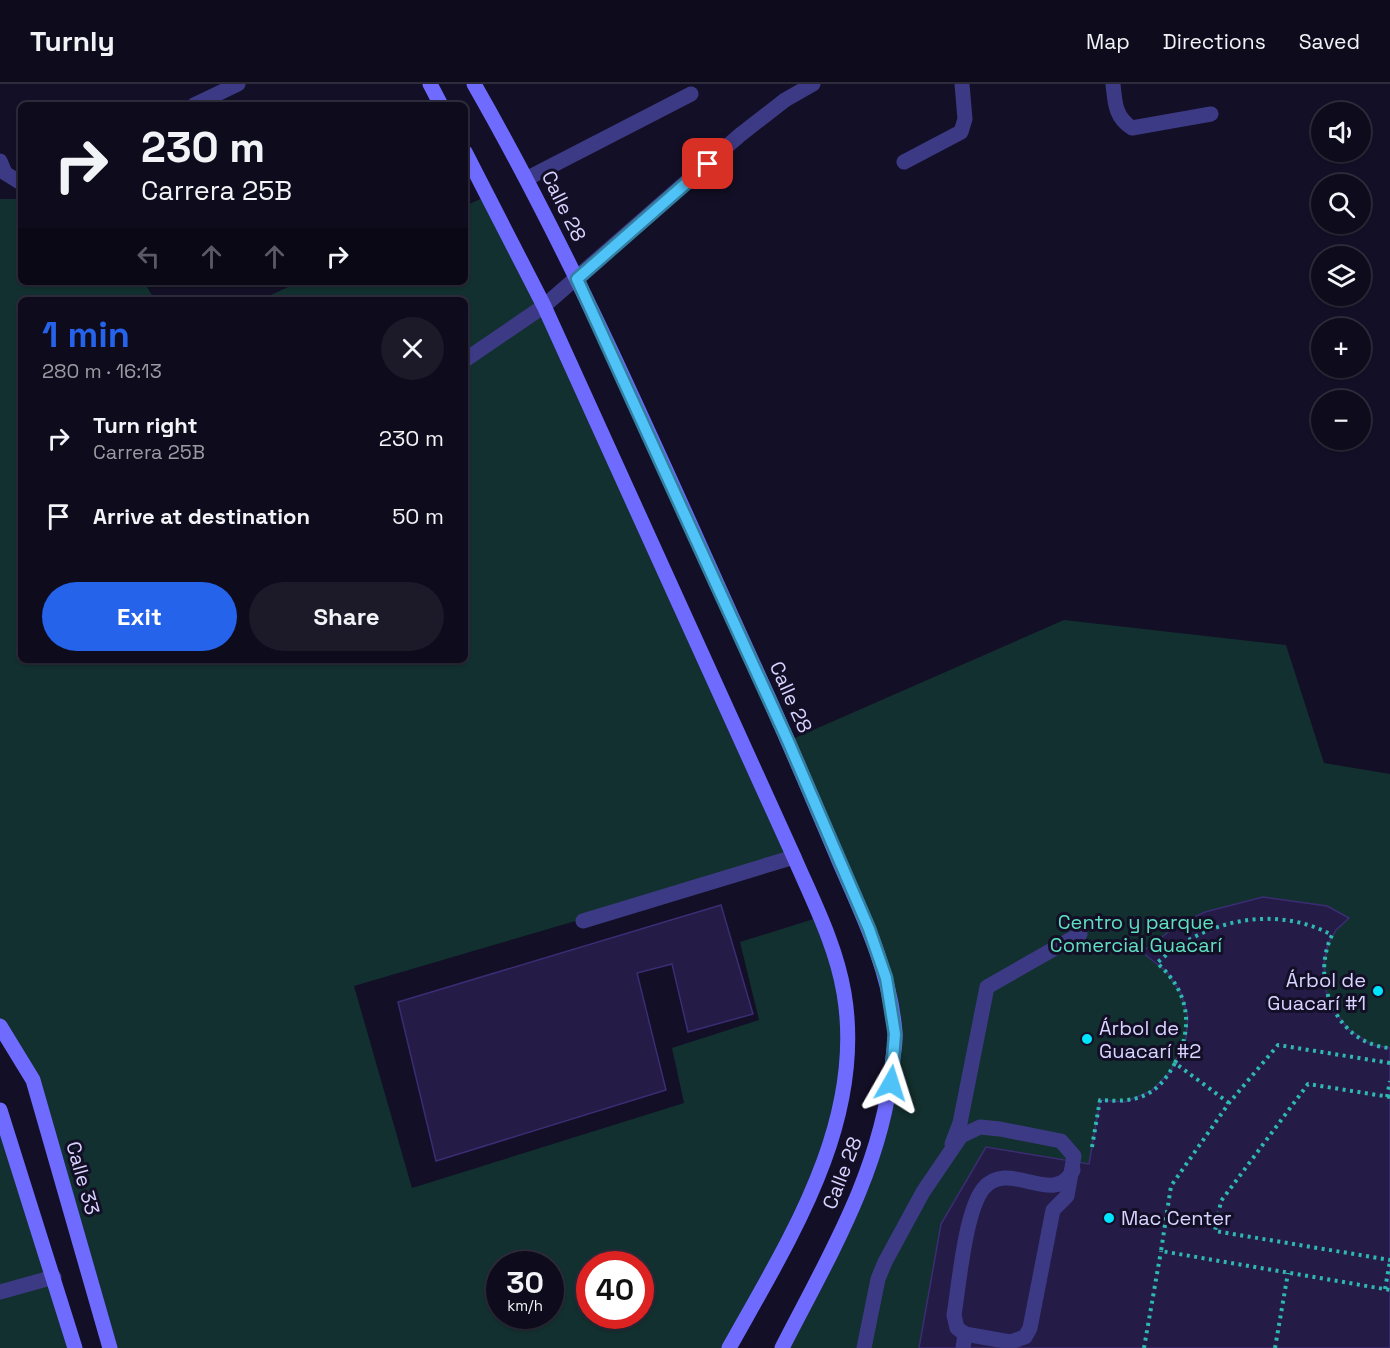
<!DOCTYPE html>
<meta charset="utf-8">
<style>
:root{--surface:#0e0b1c;--page:#1c1929;--text:#f1f3f6;--muted:#9b9ba3;--line:#2e2b3b;--accent:#2563eb}
body{margin:0;font-family:"Space Grotesk",sans-serif;background:var(--page);color:var(--text);height:100vh;display:flex;flex-direction:column;font-size:22px;white-space:nowrap}
*{box-sizing:border-box;margin:0}
p{font-size:20px;color:var(--muted)}
.icon{flex:none;width:33px;height:33px;fill:none;stroke:currentColor;stroke-width:2;stroke-linecap:round;stroke-linejoin:round}
.map{position:relative;flex:1;overflow:hidden}
.sheet{position:absolute;left:18px;top:213px;width:450px;height:366px;display:flex;flex-direction:column;background:var(--surface);border-radius:9px;box-shadow:0 2px 4px #0004,0 0 0 2px var(--line)}
.sheet>*{flex:none}
.banner{position:absolute;left:18px;top:18px;width:450px;height:183px;border-radius:9px;box-shadow:0 2px 4px #0004,0 0 0 2px var(--line);background:#0e0b1c;color:var(--text);overflow:hidden}
.fabs{position:absolute;left:1311px;top:18px;display:grid;gap:12px}
.fabs a{display:grid;place-items:center;width:60px;height:60px;border-radius:50%;background:var(--surface);box-shadow:0 2px 4px #0004,0 0 0 2px var(--line);font-size:30px}
.speed{position:absolute;left:486px;top:1167px;display:flex;gap:12px;font-size:30px;font-weight:700;text-align:center}
.speed>*{display:grid;place-content:center;width:78px;height:78px;border-radius:50%;background:var(--surface);box-shadow:0 2px 4px #0004,0 0 0 2px var(--line);line-height:1}
.speed small{font-size:15px;font-weight:400}
.speed .limit{border:9px solid #d22;background:#fff;color:#111}
.pin{position:absolute;display:grid;place-items:center;width:51px;height:51px;color:#fff;margin:-26px;border-radius:12px;box-shadow:0 3px 9px #0006}
.me{position:absolute;width:66px;margin:-33px;rotate:6deg;stroke-linejoin:round;filter:drop-shadow(0 0 4px #0008)}
.turn{display:flex;align-items:center;gap:21px;height:126px;padding:0 24px;font-size:27px}
.turn .icon{width:78px;height:78px;stroke-width:2.5}
.turn b{display:block;font-size:42px;line-height:51px}
.lanes{display:flex;align-items:center;height:57px;padding:0 24px;background:#0003;justify-content:center;gap:30px;direction:ltr}
.lanes .off{opacity:.35}
.round{display:grid;place-items:center;flex:none;width:63px;height:63px;border-radius:32px;background:var(--page)}
.overview{display:flex;align-items:center;justify-content:space-between;height:102px;padding:0 24px}
h1{font-size:36px;font-weight:700;line-height:45px;color:var(--accent)}
.action{display:flex;gap:12px;margin-top:auto;padding:12px 24px}
.action a{flex:1;height:69px;border-radius:36px;background:var(--accent);color:#fff;font-size:24px;font-weight:700;line-height:69px;text-align:center}
.action a+a{background:var(--page);color:var(--text)}
ul{padding:0;list-style:none}
li{display:flex;align-items:center;gap:18px;height:78px;padding:0 24px}
li div{flex:1}
li b{display:block;font-size:22px}
li em{font-style:normal}
header{display:flex;align-items:center;gap:36px;box-sizing:border-box;height:84px;padding:0 30px;background:var(--surface);border-bottom:2px solid var(--line)}
header strong{font-size:28px}
nav{display:flex;gap:33px;margin-inline-start:auto;font-size:21px}
.map>svg:first-child{display:block}
.green{fill:#12302f;fill-rule:evenodd}
.building{fill:#241b47;stroke:#3b2d73;stroke-width:1.5}
.lines{fill:none;stroke-linecap:round;stroke-linejoin:round}
.path{stroke:#2fb8b0;stroke-width:4;stroke-dasharray:3 4.5;stroke-linecap:butt}
.lane{stroke:#3d3a85;stroke-width:15}
.street{stroke:#3d3a85;stroke-width:15}
.secondary{stroke:#6f6bff;stroke-width:15}
.route-casing{stroke:#337fa1;stroke-width:15}
.route{stroke:#4fc3f7;stroke-width:10}
.poi-dot{fill:#00e5ff;stroke:#130f26;stroke-width:2}
.labels{text-anchor:middle;stroke-width:6;stroke-linejoin:round;paint-order:stroke}
.street-label{font-size:20px;fill:#d9d4ff;stroke:#130f26}
.park-label{font-size:20px;fill:#5fe0c0;stroke:#130f26}
.poi-label{font-size:20px;fill:#d9d4ff;stroke:#130f26;text-anchor:start}
</style>
<header>
<strong>Turnly</strong>
<nav><a>Map</a><a>Directions</a><a>Saved</a></nav>
</header>
<div class="map">
<svg width="1390" height="1264" viewBox="0 0 1390 1264">
<rect width="100%" height="100%" fill="#130f26"/>
<!-- green -->
<g class="green">
<path d="M487 112 794 773 354 902 412 1104 684 1019 672 964 759 936 740 858 820 833 844 909 838 1036 729 1264H110L33 996 0 940V115H21V198H144L155 216H21V576H465V216H260L299 198H465V122ZM500 1180H550V1232H500ZM590 1180H640V1232H590Z"/>
<polygon points="1064,536 1286,561 1324,679 1390,690 1390,1264 782,1264 839,1155 891,999 886,893 788,657"/>
<polygon points="0,1026 75,1264 0,1264"/>
</g>
<!-- building -->
<g class="building">
<polygon points="1263,813 1327,822 1349,834 1336,846 1328,860 1324,879 1326,907 1334,926 1348,945 1372,961 1390,964 1390,1264 919,1264 941,1140 986,1063 1089,1080 1100,1016 1125,1018 1151,1007 1170,988 1186,954 1188,933 1181,909 1167,888 1142,868 1178,841 1205,828"/>
<polygon points="721,821 753,930 688,948 672,880 637,889 666,1006 436,1077 398,918"/>
</g>
<g class="lines">
<!-- path -->
<g class="path">
<path d="M1175 979C1194 942 1189 907 1157 879 1203 836 1275 820 1332 851 1310 896 1336 960 1390 964"/>
<polyline points="1390,979 1278,961 1229,1019 1171,1102 1161,1167 1390,1206"/>
<polyline points="1387,1013 1390,997"/>
<polyline points="1390,1013 1308,1000 1221,1117 1215,1147 1390,1176"/>
<path d="M1092 1063 1100 1016C1137 1019 1157 1013 1175 979L1229 1019"/>
<polyline points="1385,1205 1390,1177"/>
<polyline points="1144,1264 1161,1167"/>
<polyline points="1275,1264 1288,1189"/>
</g>
<!-- lane -->
<g class="lane">
<path d="M1113 0C1115 19 1115 33 1132 44L1211 30"/>
<polyline points="904,78 961,48 965,35 962,0"/>
<polyline points="528,94 691,10"/>
<polyline points="465,276 544,222"/>
<polyline points="583,837 794,773"/>
<polyline points="952,1060 960,1039 987,903 1080,850"/>
<polyline points="0,1208 54,1193"/>
<polyline points="965,1250 1010,1258"/>
<polyline points="864,1264 878,1195 885,1178 923,1108 961,1052 980,1043 1000,1045 1061,1057 1074,1072 1067,1112 1053,1126 1030,1244 1025,1253 1010,1258 1009,1264"/>
<path d="M963 1264 965 1250 957 1244 954 1231C959 1201 965 1128 983 1105 1008 1073 1055 1125 1073 1086"/>
</g>
<!-- street -->
<g class="street">
<polyline points="194,21 238,0"/>
<polyline points="0,77 5,89 21,99"/>
<polyline points="544,222 740,51 785,16 813,0"/>
</g>
<!-- secondary -->
<g class="secondary">
<polyline points="430,0 441,21"/>
<path d="M474 0C584 192 670 398 762 599 789 658 814 718 839 777 863 832 890 887 895 948 896 959 893 971 892 982 882 1085 828 1174 782 1264"/>
<path d="M465 68 544 222 794 773C813 817 836 861 844 909 866 1038 789 1156 729 1264"/>
<polyline points="0,942 33,996 110,1264"/>
<polyline points="0,1026 75,1264"/>
</g>
</g>
<g class="lines">
<defs>
<polyline id="route" points="708,80 577,195 788,657 869,845 886,894 895,950 891,999"/>
</defs>
<!-- route casing -->
<use href="#route" class="route-casing"/>
<!-- route -->
<use href="#route" class="route"/>
</g>
<!-- markers -->
<g class="poi-dot">
<circle cx="1378" cy="907" r="6"/>
<circle cx="1087" cy="955" r="6"/>
<circle cx="1109" cy="1134" r="6"/>
</g>
<g class="labels">
<!-- street labels -->
<g class="street-label">
<text transform="translate(564 122) rotate(64)" y="7">Calle 28</text>
<text transform="translate(791 613) rotate(66)" y="7">Calle 28</text>
<text transform="translate(842 1089) rotate(-69)" y="7">Calle 28</text>
<text transform="translate(83 1094) rotate(74)" y="7">Calle 33</text>
</g>
<!-- park labels -->
<g class="park-label">
<text x="1136" y="845">Centro y parque<tspan x="1136" dy="23">Comercial Guacarí</tspan></text>
</g>
<!-- poi labels -->
<g class="poi-label">
<text x="1366" y="903" text-anchor="end">Árbol de<tspan x="1366" dy="23">Guacarí #1</tspan></text>
<text x="1099" y="951">Árbol de<tspan x="1099" dy="23">Guacarí #2</tspan></text>
<text x="1121" y="1141">Mac Center</text>
</g>
</g>
</svg>
<div class="fabs">
<a><svg class="icon" aria-label="sound" viewBox="0 0 24 24"><path d="M4 9h4l5-4v14l-5-4H4zM17 9q2 3 0 6"/></svg></a>
<a><svg class="icon" aria-label="search" viewBox="0 0 24 24"><circle cx="10" cy="10" r="6"/><path d="M15 15l6 6"/></svg></a>
<a><svg class="icon" aria-label="layers" viewBox="0 0 24 24"><path d="M12 4l9 5-9 5-9-5zM3 14l9 5 9-5"/></svg></a>
<a>+</a>
<a>−</a>
</div>
<div class="speed"><div>30<small>km/h</small></div><div class="limit">40</div></div>
<div class="pin" style="left:708px;top:80px;background:#d93025"><svg class="icon" aria-label="arrive" viewBox="0 0 24 24"><path d="M6 21V4h12l-3 4 3 4H6"/></svg></div>
<svg class="me" style="left:891px;top:999px" viewBox="-20 -20 40 40"><path d="M0-17L14 15 0 8-14 15z" fill="#4fc3f7" stroke="#fff" stroke-width="4"/></svg>
<div class="banner">
<div class="turn"><svg class="icon" aria-label="right" viewBox="0 0 24 24"><path d="M7 20v-9h11M14 6l5 5-5 5"/></svg><div><b>230 m</b>Carrera 25B</div></div>
<div class="lanes"><svg class="icon off" aria-label="left" viewBox="0 0 24 24"><path d="M17 20v-9H6M10 6l-5 5 5 5"/></svg><svg class="icon off" aria-label="ahead" viewBox="0 0 24 24"><path d="M12 20V5M6 11l6-6 6 6"/></svg><svg class="icon off" aria-label="ahead" viewBox="0 0 24 24"><path d="M12 20V5M6 11l6-6 6 6"/></svg><svg class="icon" aria-label="right" viewBox="0 0 24 24"><path d="M7 20v-9h11M14 6l5 5-5 5"/></svg></div>
</div>
<section class="sheet">
<div class="overview"><div><h1>1 min</h1><p>280 m · 16:13</p></div><a class="round"><svg class="icon" aria-label="close" viewBox="0 0 24 24"><path d="M6 6l12 12M18 6L6 18"/></svg></a></div>
<ul>
<li><svg class="icon" aria-label="right" viewBox="0 0 24 24"><path d="M7 20v-9h11M14 6l5 5-5 5"/></svg><div><b>Turn right</b><p>Carrera 25B</p></div><em>230 m</em></li>
<li><svg class="icon" aria-label="arrive" viewBox="0 0 24 24"><path d="M6 21V4h12l-3 4 3 4H6"/></svg><div><b>Arrive at destination</b></div><em>50 m</em></li>
</ul>
<div class="action"><a>Exit</a><a>Share</a></div>
</section>
</div>
